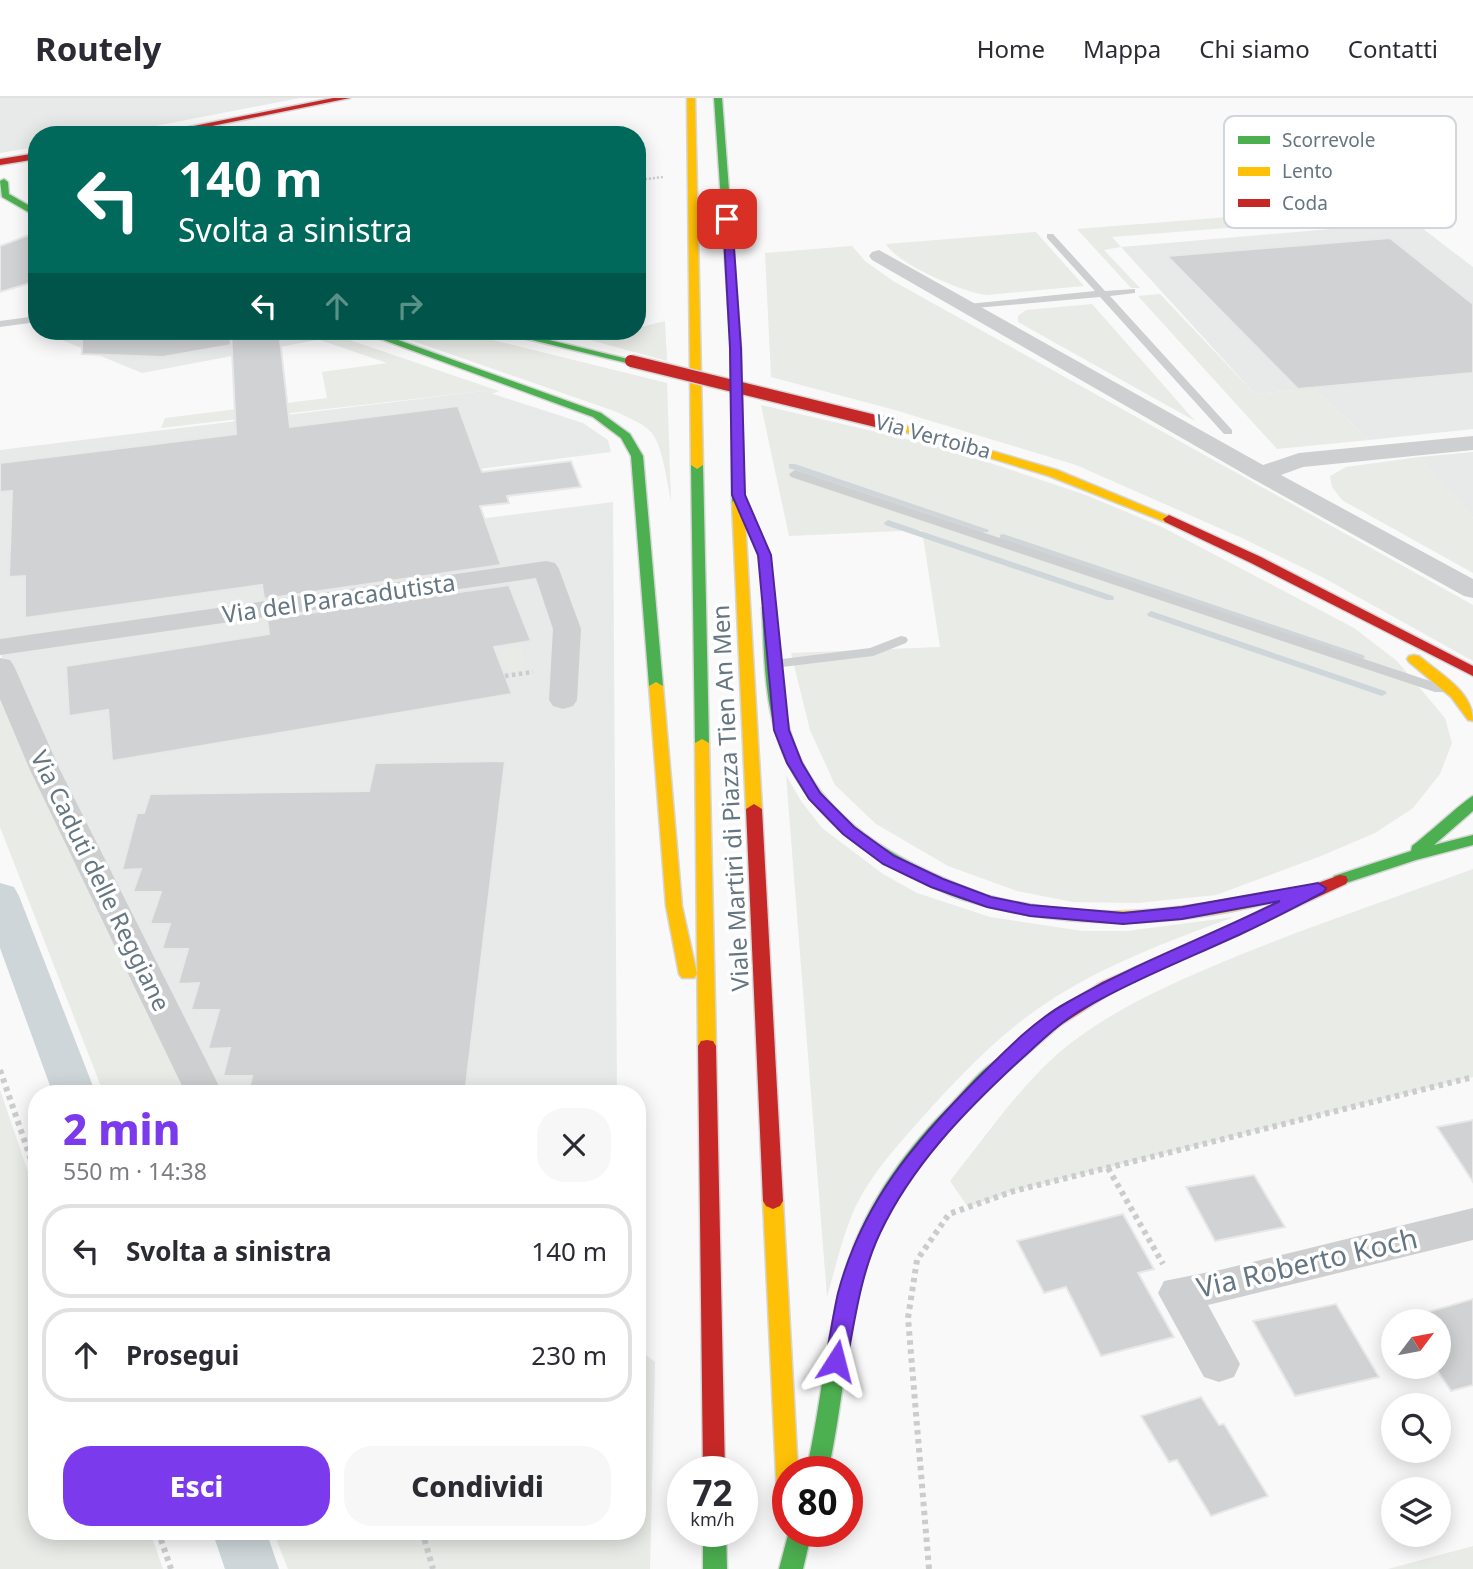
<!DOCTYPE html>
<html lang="it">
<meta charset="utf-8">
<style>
:root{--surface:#fff;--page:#f7f7f7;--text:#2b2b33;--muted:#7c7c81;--line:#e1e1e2;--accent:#7c3aed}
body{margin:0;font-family:"Noto Sans",sans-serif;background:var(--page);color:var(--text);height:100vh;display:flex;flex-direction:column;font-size:26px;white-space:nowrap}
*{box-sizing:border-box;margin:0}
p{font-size:23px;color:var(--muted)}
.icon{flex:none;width:38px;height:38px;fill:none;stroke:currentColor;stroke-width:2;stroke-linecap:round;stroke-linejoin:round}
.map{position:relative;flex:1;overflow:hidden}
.drawer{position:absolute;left:28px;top:987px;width:618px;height:455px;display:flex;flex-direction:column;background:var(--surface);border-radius:28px;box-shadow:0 4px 18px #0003}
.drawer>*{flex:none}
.top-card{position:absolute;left:28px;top:28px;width:618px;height:214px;border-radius:28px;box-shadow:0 4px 18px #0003;background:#00695c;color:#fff;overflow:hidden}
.needle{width:46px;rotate:58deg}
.controls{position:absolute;left:1381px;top:1211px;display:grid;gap:14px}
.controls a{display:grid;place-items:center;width:70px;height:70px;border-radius:50%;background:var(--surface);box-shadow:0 4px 18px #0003;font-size:35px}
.speed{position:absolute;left:667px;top:1358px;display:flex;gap:14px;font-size:35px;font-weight:700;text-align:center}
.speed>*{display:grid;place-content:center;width:91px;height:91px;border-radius:50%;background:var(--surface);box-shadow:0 4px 18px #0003;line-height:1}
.speed small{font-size:18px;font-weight:400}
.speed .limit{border:10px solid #d22;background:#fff;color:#111}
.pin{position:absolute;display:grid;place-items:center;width:60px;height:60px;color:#fff;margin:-30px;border-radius:14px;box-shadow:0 4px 10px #0006}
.me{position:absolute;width:77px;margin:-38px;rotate:9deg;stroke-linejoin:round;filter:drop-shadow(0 0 5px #0008)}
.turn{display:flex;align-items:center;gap:24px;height:147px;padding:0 35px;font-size:32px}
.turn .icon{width:91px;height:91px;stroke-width:2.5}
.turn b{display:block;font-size:49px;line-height:60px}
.lanes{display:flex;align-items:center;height:66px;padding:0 35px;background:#0003;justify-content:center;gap:35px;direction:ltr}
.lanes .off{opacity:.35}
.round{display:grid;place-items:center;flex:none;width:74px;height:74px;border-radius:28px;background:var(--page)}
.overview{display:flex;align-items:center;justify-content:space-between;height:119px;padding:0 35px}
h1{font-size:42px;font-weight:800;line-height:52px;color:var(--accent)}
.action{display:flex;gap:14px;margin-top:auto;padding:14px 35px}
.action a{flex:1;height:80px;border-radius:28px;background:var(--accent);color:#fff;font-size:28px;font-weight:800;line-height:80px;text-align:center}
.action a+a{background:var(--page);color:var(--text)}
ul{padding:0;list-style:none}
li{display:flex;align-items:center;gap:21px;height:94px;margin:0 14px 10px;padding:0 21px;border:4px solid var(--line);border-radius:28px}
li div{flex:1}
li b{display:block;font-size:26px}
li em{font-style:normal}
header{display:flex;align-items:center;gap:42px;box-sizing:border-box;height:98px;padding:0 35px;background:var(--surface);border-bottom:2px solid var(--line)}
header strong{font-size:33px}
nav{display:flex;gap:38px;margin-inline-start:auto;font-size:24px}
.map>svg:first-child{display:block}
.built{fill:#e8e9e9}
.green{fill:#e8ebe6}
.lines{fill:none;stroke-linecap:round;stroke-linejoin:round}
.stream{fill:#ced6d9;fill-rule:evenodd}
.canal{fill:#ced6d9;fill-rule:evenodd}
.building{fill:#d0d2d3;stroke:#e8e8e8;stroke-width:2}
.fast-casing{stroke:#d5d6d7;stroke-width:3}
.slow-casing{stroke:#d5d6d7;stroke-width:3}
.jam-casing{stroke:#d5d6d7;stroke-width:3}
.path-far2{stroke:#cbcccd;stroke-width:2.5;stroke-dasharray:2 2;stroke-linecap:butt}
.path-far1{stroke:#cbcccd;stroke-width:4.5;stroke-dasharray:3.5 3.5;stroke-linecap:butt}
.path{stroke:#cbcccd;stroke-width:6;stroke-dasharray:4.5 4.5;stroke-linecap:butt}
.lane{fill:#cecfd0;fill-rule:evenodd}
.street{fill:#cecfd0;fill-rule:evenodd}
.fast{fill:#4caf50;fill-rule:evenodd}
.slow{fill:#ffc107;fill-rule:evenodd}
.jam{fill:#c62828;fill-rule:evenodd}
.jam-bridge-casing{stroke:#d5d6d7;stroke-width:15;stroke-linecap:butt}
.jam-bridge{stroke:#c62828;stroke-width:12}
.route{fill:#7c3aed;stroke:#51269a;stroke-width:2}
.labels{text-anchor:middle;stroke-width:7;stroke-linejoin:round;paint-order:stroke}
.far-street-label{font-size:21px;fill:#657683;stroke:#fff}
.street-label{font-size:24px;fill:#657683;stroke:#fff}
.near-street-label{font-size:28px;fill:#657683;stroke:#fff}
.key{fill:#fff;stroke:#d1d6da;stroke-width:2}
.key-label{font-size:19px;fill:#657683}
</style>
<header>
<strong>Routely</strong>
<nav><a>Home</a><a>Mappa</a><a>Chi siamo</a><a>Contatti</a></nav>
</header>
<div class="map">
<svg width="1473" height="1471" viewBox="0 0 1473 1471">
<rect width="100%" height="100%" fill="#f9f9f9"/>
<!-- built -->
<g class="built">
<polygon points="0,0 300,0 109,37 37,37 37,49 0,55"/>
<polygon points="1414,124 1473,169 1473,331 1369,342 1314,290 1255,296 1121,149"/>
<polygon points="40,233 323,233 338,238 142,275"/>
<polygon points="484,293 583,325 608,342 611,354 448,375 462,423 613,404 617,996 204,996 0,555 0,352"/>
<polygon points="1473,354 1473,420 1419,359"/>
</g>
<!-- green -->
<g class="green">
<polygon points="1254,117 1265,127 1112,139 1121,149 1104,152 1140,190 1131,190 1077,131"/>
<path d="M1036 134 1084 188 987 197C964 195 897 166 886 146Z"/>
<polygon points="852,148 865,163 893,183 1473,507 1473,563 1324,480 1242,440 1076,367 895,312 771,279 765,155"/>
<polygon points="1160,196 1255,296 1314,290 1369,342 1277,351 1138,198"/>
<polygon points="1092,206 1195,323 1018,224 1018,218 1026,212"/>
<polygon points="665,223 667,263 557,233 587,233 586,235 614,238 637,233 637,230"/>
<path d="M384 233H456L667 285 671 403C667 385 663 347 651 334 643 325 628 320 617 314Z"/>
<polygon points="338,238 499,293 492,296 484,293 161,330 165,320 327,300 322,274 387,265 320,242"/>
<polygon points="761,307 945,350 1086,397 1162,429 1354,530 1397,563 1445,620 1452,645 1440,676 1413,710 1375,735 1321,758 1216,797 1137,805 1073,804 1017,793 948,768 876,726 835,687 810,632 791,555 940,549 922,432 789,438"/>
<polygon points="1419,359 1473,420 1473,475 1342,402 1332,389 1330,378 1346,369"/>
<polygon points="521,549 525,573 509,573 500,552"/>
<polygon points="0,566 202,996 104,996 0,729"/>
<path d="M786 677 801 703 822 730 883 776 917 795 990 819 1083 833H1127L1234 819C1169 843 1103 867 1045 906 998 937 958 980 920 1022 896 1049 866 1082 852 1117 841 1143 835 1172 827 1199Z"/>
<path d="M1473 771V979L1014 1093 968 1109 950 1083C983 1042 1014 996 1053 960 1096 921 1151 895 1204 872 1292 834 1383 804 1473 771Z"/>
<polygon points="0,992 37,1100 37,1433 150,1433 163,1471 0,1471"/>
<polygon points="637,1250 655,1264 650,1471 288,1471 273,1433 637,1433"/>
<polygon points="1473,1448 1473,1471 1388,1471"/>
</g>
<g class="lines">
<!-- stream -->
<g class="stream">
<polygon points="789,366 795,366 989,432 988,434 982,434 789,370"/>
<polygon points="888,422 1113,498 1114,500 1113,502 1107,502 885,427 884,425"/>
<polygon points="1003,436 1363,557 1365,559 1363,561 1357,561 1000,441 1000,437"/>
<polygon points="1151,513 1385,593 1387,595 1382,598 1379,597 1148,518 1147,516"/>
</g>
<!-- canal -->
<g class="canal">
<polygon points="0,785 14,789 19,798 96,996 53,996 0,850"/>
<polygon points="212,1433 266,1433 279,1471 225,1471"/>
</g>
</g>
<!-- building -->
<g class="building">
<polygon points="37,134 37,183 0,194 0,148"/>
<polygon points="1390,140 1473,206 1473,275 1298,291 1167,158"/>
<polygon points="82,233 230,233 231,247 163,259 82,256"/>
<polygon points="231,233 279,233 290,329 458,308 482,374 571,363 581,389 507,398 509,405 480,408 501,467 264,501 262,487 25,520 25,478 9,479 12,393 0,394 0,365 236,336"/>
<polygon points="509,487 531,543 494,549 512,596 112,663 108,612 69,618 66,568 269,536 267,521"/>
<polygon points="505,663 465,996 248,996 252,978 223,978 230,950 208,951 219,912 191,912 199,885 178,886 188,851 162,851 170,826 150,826 161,794 133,794 141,771 122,772 137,715 144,715 150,696 369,693 375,665"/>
<polygon points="1473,1022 1473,1084 1437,1029"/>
<polygon points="1254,1077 1285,1129 1215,1143 1186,1089"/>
<polygon points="1123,1116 1154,1171 1138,1175 1174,1239 1101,1258 1066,1189 1044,1195 1017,1143"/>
<polygon points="1473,1201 1473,1287 1451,1293 1435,1269 1438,1269 1438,1223 1405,1223 1404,1221"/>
<polygon points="1336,1206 1379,1279 1295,1298 1253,1223"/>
<polygon points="1201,1299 1219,1327 1224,1326 1268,1398 1211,1418 1177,1362 1169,1364 1141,1318"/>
</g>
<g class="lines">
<defs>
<g id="fast">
<polygon points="714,0 722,0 741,250 744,404 738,408 732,404 731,250"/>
<polygon points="4,81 8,84 9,96 37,112 37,119 2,99 0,83"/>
<polygon points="359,233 373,233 601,315 630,336 643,358 663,588 661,591 651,591 649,588 631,358 621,340 593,319"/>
<polygon points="494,233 512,233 636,263 631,266"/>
<polygon points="697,363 703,367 709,645 702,649 695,645 691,367"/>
<path d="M769 506 776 510C778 551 779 593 790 633 815 722 902 766 983 796L985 800 983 804C968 808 933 789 918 782 854 753 794 702 775 632 764 593 764 551 762 510Z"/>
<path d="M1473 698V713L1434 747 1473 737V747L1416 762 1340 787 1332 782 1334 778 1411 753 1412 748C1422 741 1467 700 1473 698Z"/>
<path d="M1004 959 1010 961 1013 966 1010 971C953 1025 893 1086 868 1163 846 1231 844 1304 828 1374H806C822 1305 826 1232 848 1164 867 1104 908 1049 952 1005 966 991 985 965 1004 959Z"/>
<polygon points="703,1433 726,1433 727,1471 703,1471"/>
<polygon points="789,1433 812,1433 803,1471 779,1471"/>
</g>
<g id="slow">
<polygon points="687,0 695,0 703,367 697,371 691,367"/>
<polygon points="896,325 1057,372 1175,421 1173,424 1165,424 1049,378 892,330 892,326"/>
<polygon points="738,400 744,404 762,711 754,716 746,711 732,404"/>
<path d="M1414 557 1419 558C1440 576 1473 593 1473 623L1468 622 1451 599 1409 564 1407 561 1409 558Z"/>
<polygon points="656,584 663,588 682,808 697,876 694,880 682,880 679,876 666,808 649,588"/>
<polygon points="702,641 709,645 716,948 713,953 701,953 698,948 695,645"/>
<path d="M1271 794 1277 795 1279 799 1277 803C1175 830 1072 833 971 804L969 800 977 795C1084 824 1164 815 1271 794Z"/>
<polygon points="773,1095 780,1098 783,1103 798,1374 788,1374 788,1407 780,1404 777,1397 763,1103 766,1098"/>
</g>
<g id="jam">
<polygon points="333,0 350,0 168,37 149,37"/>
<polygon points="37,55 37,61 0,67 0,61"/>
<polygon points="1169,417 1261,459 1473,568 1473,578 1251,465 1165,424 1163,421"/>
<polygon points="754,706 762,711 783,1103 780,1108 773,1111 766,1108 763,1103 746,711"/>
<polygon points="1340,777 1346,778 1348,782 1346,786 1114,893 1059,928 1010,971 998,971 995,966 1046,919 1102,884 1241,822 1307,789"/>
<polygon points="707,942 713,943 716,948 725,1374 703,1374 698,948 701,943"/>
</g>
</defs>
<!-- fast casing -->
<use href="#fast" class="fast-casing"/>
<!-- slow casing -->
<use href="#slow" class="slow-casing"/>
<!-- jam casing -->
<use href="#jam" class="jam-casing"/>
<!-- path-far2 -->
<polyline class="path-far2" points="637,82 664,79"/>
<!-- path-far1 -->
<polyline class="path-far1" points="505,578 533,574"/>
<!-- path -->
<g class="path">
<polyline points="0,972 37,1079"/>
<polyline points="1108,1070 1163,1166"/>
<polyline points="158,1433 171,1471"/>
<polyline points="422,1433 433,1471"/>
<polyline points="929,1471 908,1220 917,1162 949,1116 1014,1093 1473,979"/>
</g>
<!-- lane -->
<g class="lane">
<polygon points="1047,136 1053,136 1105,193 1135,191 1135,195 1110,198 1232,332 1232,336 1224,336 1100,199 964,211 964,207 968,206 1095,193 1047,140"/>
<polygon points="37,218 37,224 0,229 0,223"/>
<polygon points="795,372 1445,588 1447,591 1445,594 1435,594 791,379 789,376"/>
<polygon points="901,538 906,539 908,542 906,545 873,558 774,570 767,566 774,562 870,550"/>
</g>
<!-- street -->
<g class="street">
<polygon points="879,152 1263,367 1299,355 1473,338 1473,352 1303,369 1281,377 1473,481 1473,500 1464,498 1253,381 872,162 869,158 872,154"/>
<polygon points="546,463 555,465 559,471 581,531 577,602 573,608 563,611 553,608 549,602 553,531 536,480 0,557 0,541"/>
<polygon points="0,560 10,562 14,568 60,672 223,996 186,996 30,672 0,601"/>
<polygon points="1473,1110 1473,1142 1208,1207 1240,1266 1234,1279 1219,1284 1204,1279 1158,1195 1164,1183 1224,1171"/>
</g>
<!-- fast -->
<use href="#fast" class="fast"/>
<!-- slow -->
<use href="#slow" class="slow"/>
<!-- jam -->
<use href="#jam" class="jam"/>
<defs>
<polyline id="jam-bridge" points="631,263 896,328"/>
</defs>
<!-- jam-bridge casing -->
<use href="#jam-bridge" class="jam-bridge-casing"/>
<!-- jam-bridge -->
<use href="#jam-bridge" class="jam-bridge"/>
</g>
<!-- route -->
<path class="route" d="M727 118 732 121 741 250 745 397 771 457 789 632 802 665 820 695 854 729 894 758 943 781 991 799 1030 807 1123 815 1182 809 1318 785 1326 790 1324 794C1297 808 1271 822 1243 835 1189 860 1133 882 1081 912 1058 926 1039 945 1019 963 965 1013 912 1067 880 1135 861 1175 855 1220 847 1263L844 1269 836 1272 829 1269 825 1263C830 1240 833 1217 838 1195 862 1105 915 1043 979 979 1006 952 1035 922 1068 904 1136 865 1210 838 1280 803L1182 821 1123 826 1030 818 987 809 931 789 883 766 843 736 809 701 787 665 774 632 758 457 732 397 730 250 723 121Z"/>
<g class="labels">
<!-- far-street labels -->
<g class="far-street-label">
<text transform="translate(933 339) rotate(15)" y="7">Via Vertoiba</text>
</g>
<!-- street labels -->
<g class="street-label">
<text transform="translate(339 501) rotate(-8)" y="8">Via del Paracadutista</text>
<text transform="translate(731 700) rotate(-93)" y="8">Viale Martiri di Piazza Tien An Men</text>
<text transform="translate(100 783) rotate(64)" y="8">Via Caduti delle Reggiane</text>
</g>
<!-- near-street labels -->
<g class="near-street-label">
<text transform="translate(1307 1165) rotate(-13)" y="10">Via Roberto Koch</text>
</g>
</g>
<!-- legend -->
<rect x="1224" y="18" width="232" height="112" rx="10" class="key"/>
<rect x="1238" y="38" width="32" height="8" fill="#4caf50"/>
<rect x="1238" y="69" width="32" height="9" fill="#ffc107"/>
<rect x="1238" y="101" width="32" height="8" fill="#c62828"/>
<g class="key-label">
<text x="1282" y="49">Scorrevole</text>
<text x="1282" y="80">Lento</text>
<text x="1282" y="112">Coda</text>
</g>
</svg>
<div class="controls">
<a><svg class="needle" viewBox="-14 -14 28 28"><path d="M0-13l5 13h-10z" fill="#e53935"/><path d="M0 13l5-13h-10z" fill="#7c7c81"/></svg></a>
<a><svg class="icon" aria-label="search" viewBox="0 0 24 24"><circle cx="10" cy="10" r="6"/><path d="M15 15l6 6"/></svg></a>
<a><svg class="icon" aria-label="layers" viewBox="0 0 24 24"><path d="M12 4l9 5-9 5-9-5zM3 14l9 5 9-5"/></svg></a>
</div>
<div class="speed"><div>72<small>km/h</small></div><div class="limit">80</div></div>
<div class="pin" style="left:727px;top:121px;background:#d93025"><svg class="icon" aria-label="arrive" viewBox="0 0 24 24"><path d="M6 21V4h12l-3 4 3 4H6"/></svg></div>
<svg class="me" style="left:836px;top:1263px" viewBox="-20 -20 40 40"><path d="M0-17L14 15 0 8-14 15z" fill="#7c3aed" stroke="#fff" stroke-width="4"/></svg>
<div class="top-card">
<div class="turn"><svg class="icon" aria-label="left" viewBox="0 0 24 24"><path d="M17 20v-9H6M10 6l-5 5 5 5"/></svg><div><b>140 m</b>Svolta a sinistra</div></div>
<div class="lanes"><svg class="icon" aria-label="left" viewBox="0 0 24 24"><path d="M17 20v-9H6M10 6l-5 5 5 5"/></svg><svg class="icon off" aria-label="ahead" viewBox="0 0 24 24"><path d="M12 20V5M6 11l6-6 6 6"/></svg><svg class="icon off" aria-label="right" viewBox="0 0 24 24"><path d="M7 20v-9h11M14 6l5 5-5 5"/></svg></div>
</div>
<section class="drawer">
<div class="overview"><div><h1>2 min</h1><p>550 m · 14:38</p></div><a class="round"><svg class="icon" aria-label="close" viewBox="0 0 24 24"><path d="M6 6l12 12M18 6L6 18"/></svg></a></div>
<ul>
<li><svg class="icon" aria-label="left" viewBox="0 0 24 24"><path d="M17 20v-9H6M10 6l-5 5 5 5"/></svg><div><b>Svolta a sinistra</b></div><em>140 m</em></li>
<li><svg class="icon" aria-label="ahead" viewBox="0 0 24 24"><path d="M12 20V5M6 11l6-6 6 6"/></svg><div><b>Prosegui</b></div><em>230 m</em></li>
</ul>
<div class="action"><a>Esci</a><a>Condividi</a></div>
</section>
</div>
